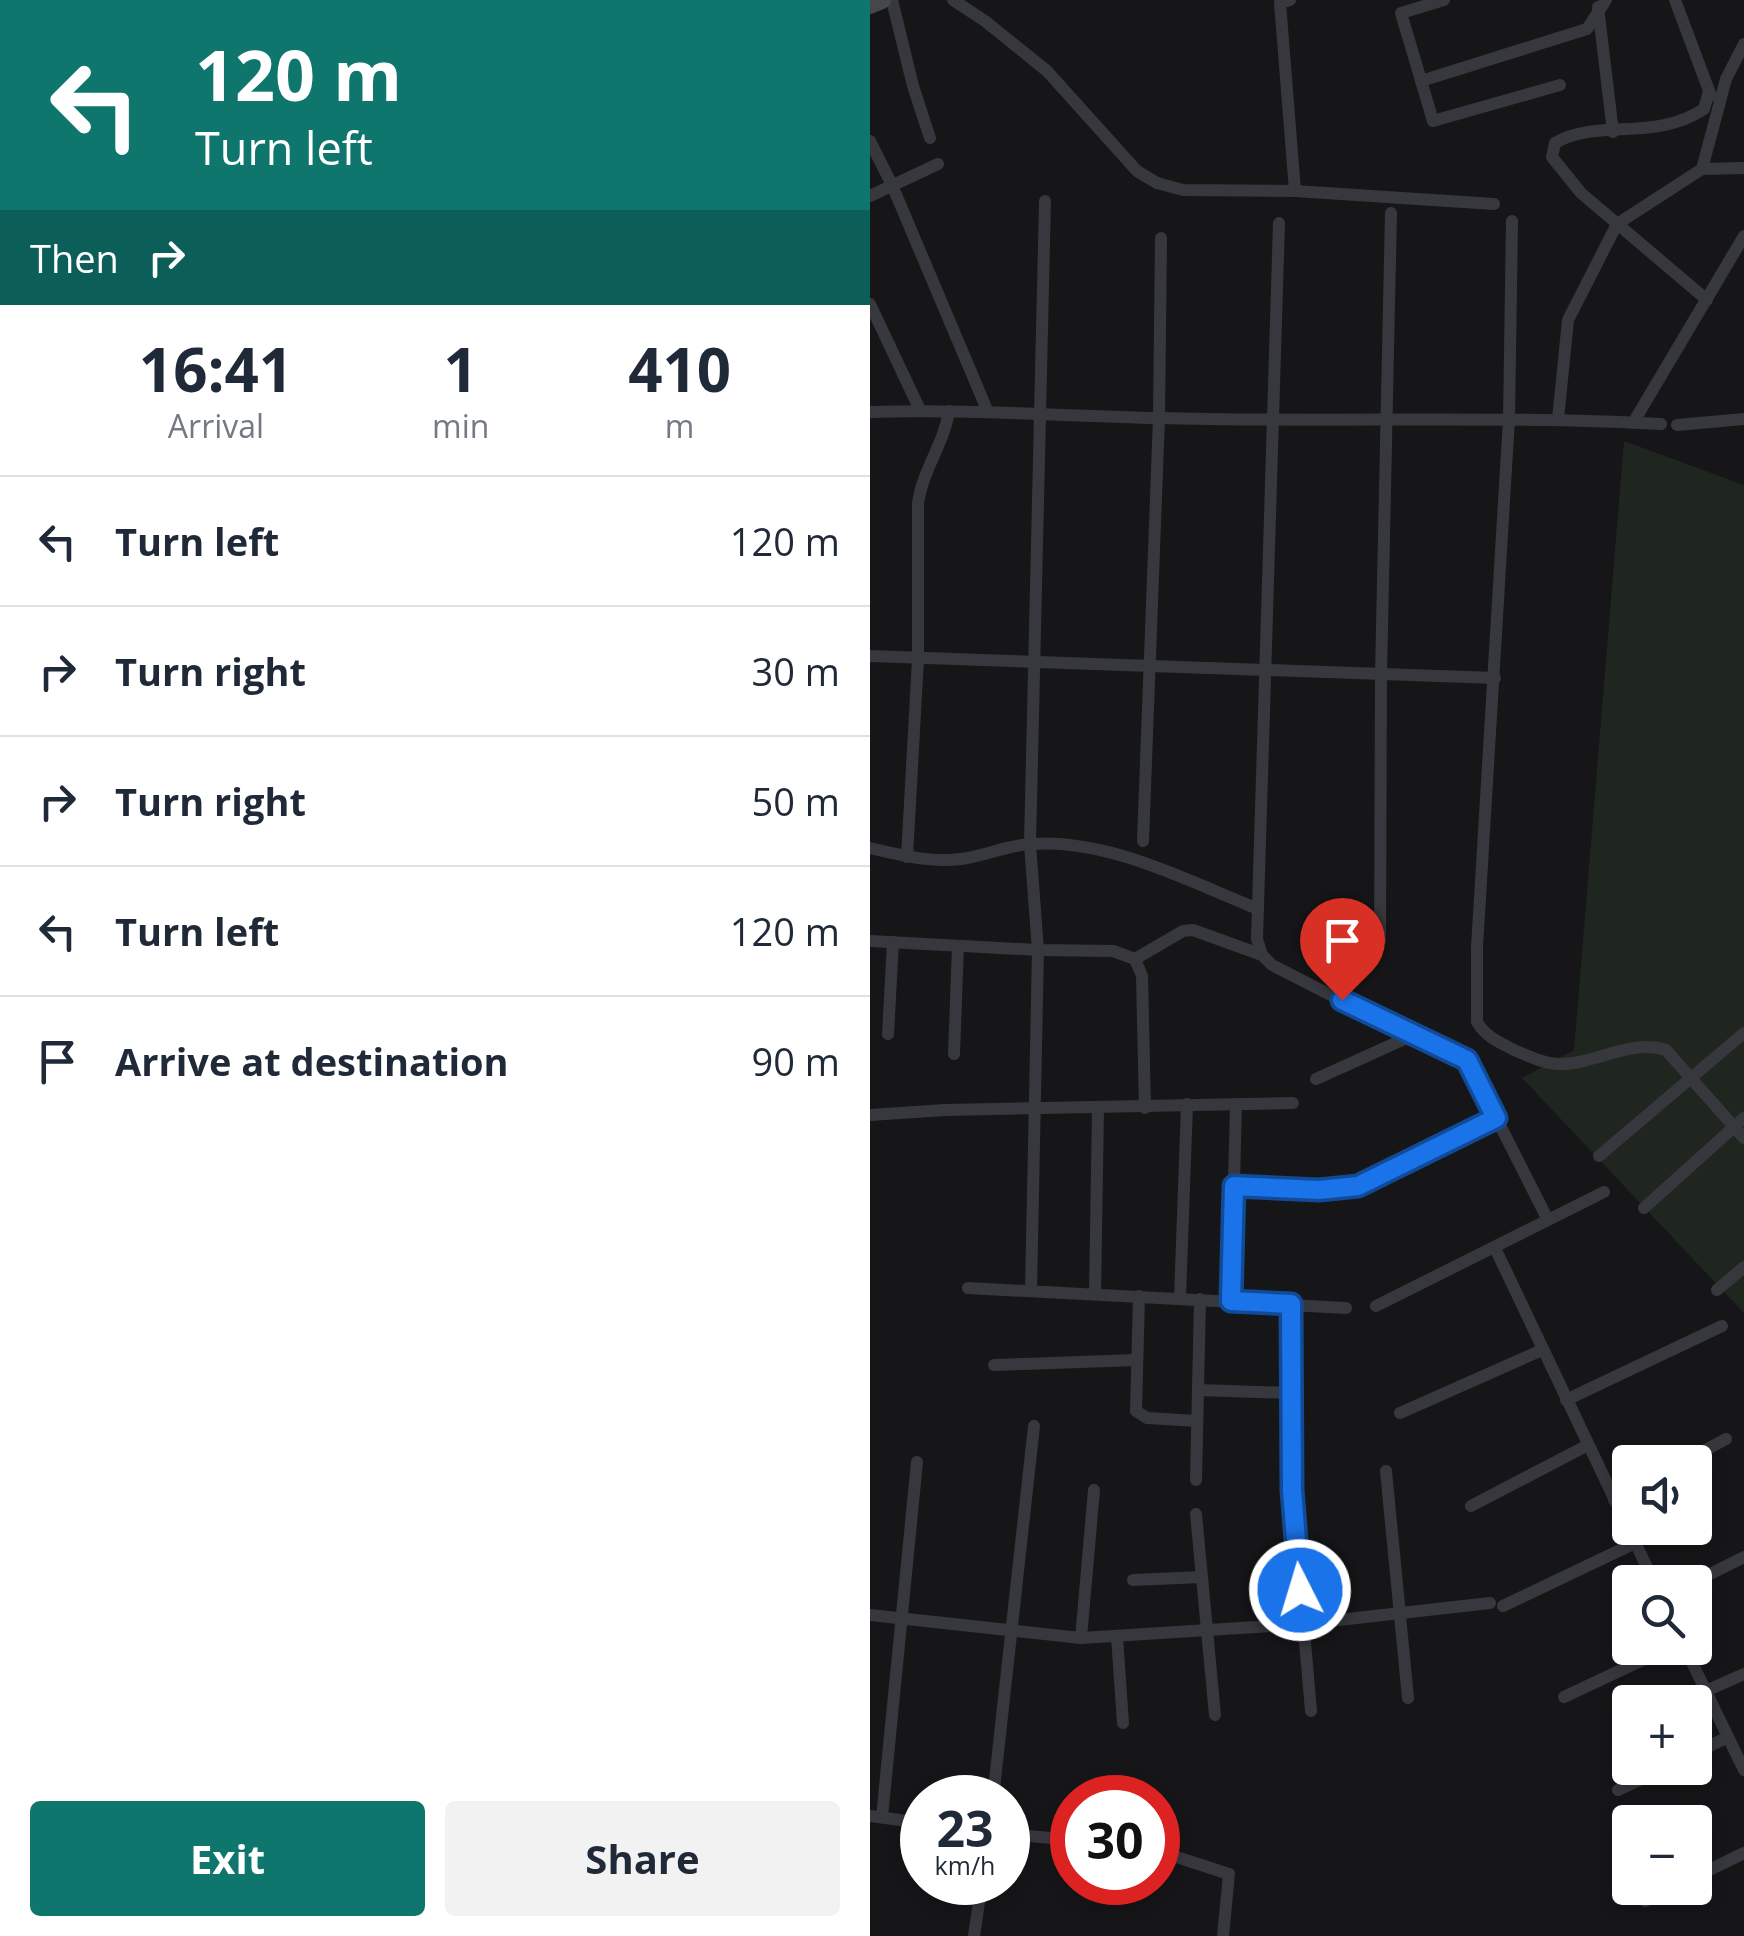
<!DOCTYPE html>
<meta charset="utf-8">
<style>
:root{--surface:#fff;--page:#f2f2f3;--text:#1f2937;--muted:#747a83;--line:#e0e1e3;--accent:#0f766e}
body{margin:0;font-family:"Open Sans",sans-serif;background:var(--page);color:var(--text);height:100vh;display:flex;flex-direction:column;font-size:38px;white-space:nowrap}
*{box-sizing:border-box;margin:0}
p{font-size:32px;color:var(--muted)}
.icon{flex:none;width:55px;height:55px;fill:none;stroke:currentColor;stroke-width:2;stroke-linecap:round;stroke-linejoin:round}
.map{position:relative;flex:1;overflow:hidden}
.panel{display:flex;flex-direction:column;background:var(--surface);width:870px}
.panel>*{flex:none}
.hud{background:#0f766e;color:#fff;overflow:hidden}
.buttons{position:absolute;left:742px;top:1445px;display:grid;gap:20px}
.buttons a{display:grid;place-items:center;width:100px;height:100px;border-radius:10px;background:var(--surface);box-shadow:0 5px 15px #0003;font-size:50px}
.speed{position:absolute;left:30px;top:1775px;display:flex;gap:20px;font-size:50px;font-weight:700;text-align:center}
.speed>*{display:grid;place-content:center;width:130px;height:130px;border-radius:50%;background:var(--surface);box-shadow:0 5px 15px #0003;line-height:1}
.speed small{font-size:25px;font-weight:400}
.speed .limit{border:15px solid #d22;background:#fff;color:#111}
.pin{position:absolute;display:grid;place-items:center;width:85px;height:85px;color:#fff;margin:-102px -42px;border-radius:50% 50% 50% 0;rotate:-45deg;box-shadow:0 0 10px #0007}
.pin .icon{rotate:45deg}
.me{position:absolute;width:110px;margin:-55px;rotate:355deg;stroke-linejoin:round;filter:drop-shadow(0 0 8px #0008)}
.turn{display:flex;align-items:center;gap:35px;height:210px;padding:0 30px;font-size:45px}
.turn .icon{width:130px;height:130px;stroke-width:2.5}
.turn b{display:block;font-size:70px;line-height:85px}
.then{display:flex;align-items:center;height:95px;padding:0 30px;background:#0003;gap:20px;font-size:38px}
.eta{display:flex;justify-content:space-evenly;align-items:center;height:170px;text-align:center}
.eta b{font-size:60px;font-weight:700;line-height:70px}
.action{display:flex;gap:20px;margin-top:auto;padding:20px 30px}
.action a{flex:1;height:115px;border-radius:10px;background:var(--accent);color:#fff;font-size:40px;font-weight:700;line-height:115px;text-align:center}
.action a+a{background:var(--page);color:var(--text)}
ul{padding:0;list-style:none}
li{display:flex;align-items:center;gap:30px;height:130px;padding:0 30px;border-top:2px solid var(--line)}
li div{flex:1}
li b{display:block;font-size:38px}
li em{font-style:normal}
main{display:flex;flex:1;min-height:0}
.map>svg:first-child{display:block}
.green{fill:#1e261f}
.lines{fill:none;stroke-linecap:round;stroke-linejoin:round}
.street{stroke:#37383d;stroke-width:12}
.secondary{stroke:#45474d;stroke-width:18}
.route-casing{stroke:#114b97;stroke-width:25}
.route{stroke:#1a73e8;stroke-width:18}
</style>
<main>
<section class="panel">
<div class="hud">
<div class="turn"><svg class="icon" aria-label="left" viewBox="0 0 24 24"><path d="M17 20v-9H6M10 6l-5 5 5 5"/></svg><div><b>120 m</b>Turn left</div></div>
<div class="then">Then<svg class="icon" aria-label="right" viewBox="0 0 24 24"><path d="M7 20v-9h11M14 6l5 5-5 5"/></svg></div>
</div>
<div class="eta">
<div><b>16:41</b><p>Arrival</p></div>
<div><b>1</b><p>min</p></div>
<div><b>410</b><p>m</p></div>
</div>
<ul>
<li><svg class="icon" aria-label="left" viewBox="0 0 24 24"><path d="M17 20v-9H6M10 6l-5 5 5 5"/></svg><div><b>Turn left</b></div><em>120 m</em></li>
<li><svg class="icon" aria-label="right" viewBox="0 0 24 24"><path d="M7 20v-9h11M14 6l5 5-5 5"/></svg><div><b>Turn right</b></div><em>30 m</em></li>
<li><svg class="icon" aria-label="right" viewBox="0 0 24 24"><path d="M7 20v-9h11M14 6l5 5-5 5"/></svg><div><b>Turn right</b></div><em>50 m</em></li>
<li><svg class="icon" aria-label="left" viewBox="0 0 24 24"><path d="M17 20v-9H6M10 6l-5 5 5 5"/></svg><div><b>Turn left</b></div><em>120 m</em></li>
<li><svg class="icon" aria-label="arrive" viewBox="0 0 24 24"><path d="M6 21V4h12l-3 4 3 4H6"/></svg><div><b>Arrive at destination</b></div><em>90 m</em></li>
</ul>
<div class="action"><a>Exit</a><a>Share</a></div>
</section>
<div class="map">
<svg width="874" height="1936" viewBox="0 0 874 1936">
<rect width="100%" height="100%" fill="#161618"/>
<!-- green -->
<polygon class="green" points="754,441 874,485 874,1313 652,1078 704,1050"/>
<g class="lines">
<!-- street -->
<g class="street">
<polyline points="22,0 43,86 60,138"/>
<polyline points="83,0 115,21 177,71 267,171 287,183 313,190 425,191 624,204"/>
<polyline points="420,0 410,3 425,191"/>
<polyline points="574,0 531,13 563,121 690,85"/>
<polyline points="805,0 841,96"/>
<polyline points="728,7 743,132"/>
<polyline points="551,81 717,29 736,0"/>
<polyline points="0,141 22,185 118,412"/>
<polyline points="832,169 856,79 874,44"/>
<polyline points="0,196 68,164"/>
<path d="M642 221 639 419 607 947V1022C616 1037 629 1042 644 1050 658 1056 672 1063 688 1064 723 1065 763 1038 796 1050L874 1138"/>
<polyline points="409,223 387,939 392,955 402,965 541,1036"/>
<path d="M837 300 711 193 682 157 685 143C728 118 784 142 834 109L839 91"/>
<polyline points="0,304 50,410"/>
<path d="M0 412C97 409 193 416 289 418 456 423 624 415 791 424"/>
<polyline points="688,419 698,320 747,224 832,169 874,168"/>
<polyline points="763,423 874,236"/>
<polyline points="807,425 874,419"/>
<polyline points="0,656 625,678"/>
<polyline points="273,841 289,418 291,238"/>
<path d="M0 848C31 855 60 863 91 859 114 856 136 846 159 844 238 838 316 880 388 909"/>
<path d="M37 857 48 659V503C53 469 74 444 79 411"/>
<polyline points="0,941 168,950 243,951 265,959 272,976 275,1108"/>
<polyline points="510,941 511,674 521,213"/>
<polyline points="265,959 313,931 323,930 392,955"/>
<polyline points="18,1034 23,942"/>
<polyline points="84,1054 88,946"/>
<polyline points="446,1079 541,1036 597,1060 678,1220"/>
<polyline points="0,1115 75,1110 423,1103"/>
<polyline points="729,1156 874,1033"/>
<polyline points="364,1186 449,1189 488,1186 627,1118"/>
<polyline points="774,1208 874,1118"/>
<polyline points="625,1248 784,1582"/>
<polyline points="98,1288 476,1308"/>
<polyline points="847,1290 874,1267"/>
<polyline points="161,1291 168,950 160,844 175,201"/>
<polyline points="225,1294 228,1109"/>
<polyline points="269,1296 266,1411 277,1418 327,1421"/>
<polyline points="310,1298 317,1104"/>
<polyline points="361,1301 366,1104"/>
<polyline points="421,1304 422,1491 441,1711"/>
<polyline points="506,1306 734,1192"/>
<polyline points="124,1365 267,1360"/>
<polyline points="328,1390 421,1393"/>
<polyline points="696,1400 852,1326"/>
<polyline points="530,1413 672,1350"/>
<polyline points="813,1462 856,1439"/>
<polyline points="516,1471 538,1698"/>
<polyline points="326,1480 330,1299"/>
<polyline points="744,1500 760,1492"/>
<polyline points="601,1506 718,1445"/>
<polyline points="326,1514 345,1715"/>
<polyline points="263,1580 332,1577"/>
<polyline points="824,1582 874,1557"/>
<polyline points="633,1606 765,1543"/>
<polyline points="0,1615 211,1638 433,1624 620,1603"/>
<polyline points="247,1637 253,1723"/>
<polyline points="211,1638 224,1490"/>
<polyline points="815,1648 874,1770"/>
<polyline points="836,1691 874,1674"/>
<polyline points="694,1697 798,1648"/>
<polyline points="825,1753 858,1737"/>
<polyline points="748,1790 795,1768"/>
<polyline points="123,1798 164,1426"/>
<polyline points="0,1816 52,1823"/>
<polyline points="12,1817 47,1462"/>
<polyline points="138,1834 202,1840"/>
<polyline points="288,1851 359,1874 353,1936"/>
<polyline points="825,1877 874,1853"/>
<polyline points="775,1901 802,1888"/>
<polyline points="104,1936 112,1882"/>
</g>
<!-- secondary -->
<polyline class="secondary" points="0,5 12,0"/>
</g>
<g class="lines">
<defs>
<polyline id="route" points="430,1590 422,1490 421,1304 361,1301 364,1186 449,1190 488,1186 626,1118 597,1060 472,1000"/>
</defs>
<!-- route casing -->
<use href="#route" class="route-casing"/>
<!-- route -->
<use href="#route" class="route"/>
</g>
</svg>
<div class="buttons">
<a><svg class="icon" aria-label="sound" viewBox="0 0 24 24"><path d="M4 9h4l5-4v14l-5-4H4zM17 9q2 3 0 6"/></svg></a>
<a><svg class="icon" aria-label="search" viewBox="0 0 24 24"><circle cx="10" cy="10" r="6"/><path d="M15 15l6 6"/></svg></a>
<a>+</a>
<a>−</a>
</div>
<div class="speed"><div>23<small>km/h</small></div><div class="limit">30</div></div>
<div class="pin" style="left:472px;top:1000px;background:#d93025"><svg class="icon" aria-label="arrive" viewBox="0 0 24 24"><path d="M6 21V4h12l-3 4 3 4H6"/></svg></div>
<svg class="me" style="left:430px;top:1590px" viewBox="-20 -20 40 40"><circle r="17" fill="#1a73e8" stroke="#fff" stroke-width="3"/><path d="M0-11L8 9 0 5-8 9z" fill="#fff"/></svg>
</div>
</main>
